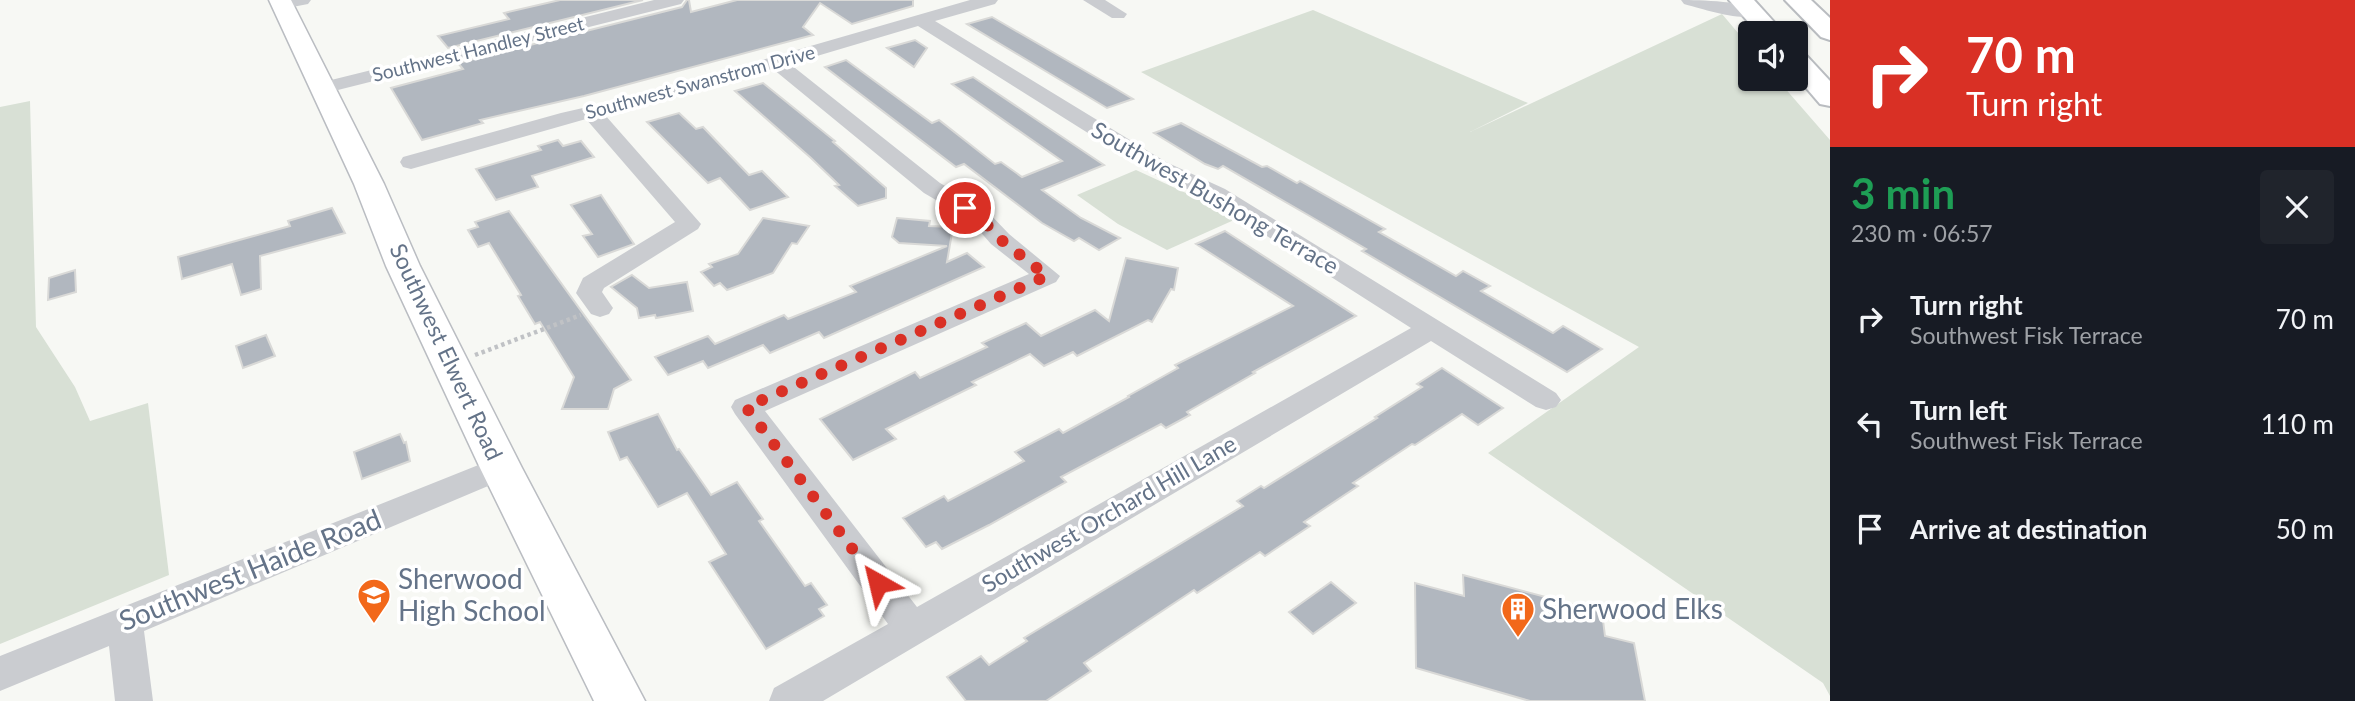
<!DOCTYPE html>
<meta charset="utf-8">
<style>
:root{--surface:#171b24;--page:#20242c;--text:#f1f3f6;--muted:#9ea1a6}
body{margin:0;font-family:Lato,sans-serif;background:var(--page);color:var(--text);height:100vh;display:flex;flex-direction:column;font-size:26px;white-space:nowrap}
*{box-sizing:border-box;margin:0}
p{font-size:23px;color:var(--muted)}
.icon{flex:none;width:38px;height:38px;fill:none;stroke:currentColor;stroke-width:2;stroke-linecap:round;stroke-linejoin:round}
.map{position:relative;flex:1;overflow:hidden}
.side{display:flex;flex-direction:column;background:var(--surface);width:525px}
.side>*{flex:none}
.hud{background:#d93025;color:#fff;overflow:hidden}
.buttons{position:absolute;left:1738px;top:21px;display:grid;gap:14px}
.buttons a{display:grid;place-items:center;width:70px;height:70px;border-radius:7px;background:var(--surface);box-shadow:0 2px 5px #0004;font-size:35px}
.pin{position:absolute;display:grid;place-items:center;width:60px;height:60px;color:#fff;margin:-30px;border:4px solid #fff;border-radius:50%;box-shadow:0 2px 7px #0007}
.me{position:absolute;width:77px;margin:-38px;rotate:323deg;stroke-linejoin:round;filter:drop-shadow(0 0 5px #0008)}
.turn{display:flex;align-items:center;gap:24px;height:147px;padding:0 21px;font-size:32px}
.turn .icon{width:91px;height:91px;stroke-width:2.5}
.turn b{display:block;font-size:49px;line-height:60px}
.round{display:grid;place-items:center;flex:none;width:74px;height:74px;border-radius:7px;background:var(--page)}
.headline{display:flex;align-items:center;justify-content:space-between;height:119px;padding:0 21px}
h1{font-size:42px;font-weight:700;line-height:52px;color:#1e9e55}
ul{padding:0;list-style:none}
li{display:flex;align-items:center;gap:21px;height:105px;padding:0 21px}
li div{flex:1}
li b{display:block;font-size:26px}
li em{font-style:normal}
main{display:flex;flex:1;min-height:0}
.map>svg:first-child{display:block}
.green{fill:#d8e0d5}
.building{fill:#b1b7bf;stroke:#d9d9d7;stroke-width:2}
.lines{fill:none;stroke-linecap:round;stroke-linejoin:round}
.major-casing{stroke:#babdc2;stroke-width:3}
.highway-casing{stroke:#b9bcc0;stroke-width:4}
.path{stroke:#c0c2c5;stroke-width:4.5;stroke-dasharray:3.5 3.5;stroke-linecap:butt}
.minor{fill:#caccd0;fill-rule:evenodd}
.major{fill:#fff;fill-rule:evenodd}
.highway{fill:#fff;fill-rule:evenodd}
.route{stroke:#d93025;stroke-width:12;stroke-dasharray:0 21.6}
.labels{text-anchor:middle;stroke-width:7;stroke-linejoin:round;paint-order:stroke}
.far-street-label{font-size:19px;fill:#647388;stroke:#fff}
.street-label{font-size:23px;fill:#647388;stroke:#fff}
.near-street-label{font-size:28px;fill:#647388;stroke:#fff}
.near-poi-label{font-size:28px;fill:#647388;stroke:#fff;text-anchor:start}
</style>
<main>
<div class="map">
<svg width="1830" height="701" viewBox="0 0 1830 701">
<rect width="100%" height="100%" fill="#f7f8f4"/>
<!-- green -->
<g class="green">
<polygon points="1313,10 1528,103 1470,132 1722,14 1750,47 1750,79 1777,79 1830,140 1830,696 1823,683 1488,453 1639,347 1141,72"/>
<polygon points="30,101 36,327 75,387 90,421 148,403 169,575 0,644 0,107"/>
<polygon points="1136,170 1199,199 1234,220 1167,250 1118,224 1077,195"/>
</g>
<!-- building -->
<g class="building">
<polygon points="560,0 643,0 448,48 438,36 509,19 504,13"/>
<polygon points="687,0 689,0 691,12 737,0 913,0 913,6 852,24 820,3 803,27 813,35 584,96 480,120 483,123 422,140 391,88 463,69 458,63 682,7"/>
<polygon points="992,17 1113,87 1133,99 1107,108 967,24"/>
<polygon points="915,40 927,48 914,67 887,48"/>
<polygon points="846,60 932,123 939,120 995,164 1001,162 1022,177 1062,161 952,84 973,77 1104,165 1042,190 1081,218 1120,238 1099,250 1079,238 1074,241 1042,223 964,164 956,167 825,67"/>
<polygon points="763,83 835,141 833,142 886,188 886,198 858,206 835,186 839,185 811,158 735,91"/>
<polygon points="679,113 696,129 703,127 749,175 762,171 788,197 750,210 720,178 708,183 647,122"/>
<polygon points="1181,123 1262,167 1267,166 1297,183 1300,181 1385,229 1379,232 1456,276 1463,271 1490,286 1481,291 1553,333 1563,326 1602,349 1567,372 1362,251 1366,249 1308,215 1223,166 1218,169 1205,164 1154,133"/>
<polygon points="558,140 563,146 581,141 594,157 532,176 538,187 496,200 476,169 541,150 538,146"/>
<polygon points="601,195 634,244 598,257 583,236 592,234 571,205"/>
<polygon points="332,208 345,233 260,256 261,289 241,295 232,264 182,279 178,257 290,226 288,221"/>
<polygon points="509,211 631,380 614,389 608,409 562,409 574,377 540,322 535,324 518,296 521,295 489,243 478,247 468,230 478,227 475,222"/>
<polygon points="763,218 809,226 797,244 792,243 773,273 727,290 720,283 714,286 701,272 712,267 709,264 738,254"/>
<polygon points="897,218 930,221 929,226 953,227 947,262 967,253 984,267 824,338 819,332 770,353 763,345 708,368 703,361 668,375 655,357 708,336 715,344 784,315 788,319 856,292 850,286 947,246 899,243 892,237"/>
<polygon points="1225,231 1356,316 1253,372 1255,373 1187,412 1190,415 1166,428 1161,424 1061,477 1066,482 989,525 942,549 936,542 926,547 903,518 944,496 948,501 1024,461 1015,452 1059,429 1063,433 1129,397 1128,396 1178,368 1175,365 1293,306 1196,244"/>
<polygon points="1126,258 1178,268 1174,290 1171,289 1152,322 1148,320 1077,356 1073,352 1044,366 1030,354 972,382 976,385 886,429 896,439 853,460 820,419 915,372 920,378 987,347 982,343 1026,323 1041,336 1095,310 1109,321"/>
<polygon points="75,270 76,292 48,300 49,278"/>
<polygon points="632,275 649,288 687,282 693,311 656,318 655,315 639,318 637,308 611,287"/>
<polygon points="266,335 275,356 243,368 236,346"/>
<polygon points="1442,368 1503,408 1478,425 1462,414 1415,445 1412,444 1353,483 1358,486 1304,522 1310,526 1265,556 1260,552 1197,593 1194,590 1084,663 1091,671 1046,701 966,701 947,677 981,656 989,665 1027,641 1024,638 1243,506 1237,501 1261,486 1264,488 1377,418 1375,417 1422,387 1417,384"/>
<polygon points="658,414 677,450 679,449 711,495 737,482 763,519 759,521 805,586 811,583 827,605 819,609 824,616 766,649 709,562 726,554 687,493 658,507 627,457 620,460 608,432"/>
<polygon points="400,434 404,443 406,442 410,461 362,479 354,452"/>
<polygon points="1463,575 1602,612 1605,636 1634,643 1645,701 1530,701 1416,668 1415,583 1464,596"/>
<polygon points="1331,582 1356,603 1313,634 1289,612"/>
</g>
<g class="lines">
<defs>
<polygon id="major" points="269,0 291,0 384,184 420,266 522,468 645,701 594,701 480,468 386,266 354,184"/>
<g id="highway">
<polygon points="1729,0 1754,0 1784,33 1758,33"/>
<polygon points="1785,0 1811,0 1830,18 1830,40 1821,37"/>
<polygon points="1796,52 1805,54 1830,81 1830,106 1820,104 1796,76"/>
</g>
</defs>
<!-- major casing -->
<use href="#major" class="major-casing"/>
<!-- highway casing -->
<use href="#highway" class="highway-casing"/>
<!-- path -->
<polyline class="path" points="475,355 581,315"/>
<!-- minor -->
<g class="minor">
<polygon points="277,0 311,0 308,4 282,9 273,4"/>
<polygon points="654,0 684,0 681,4 322,94 315,92 312,88 315,84"/>
<path d="M970 0H998L995 4 935 21 1166 162 1225 189 1556 393 1561 400 1556 407 1546 410 1536 407 1431 341 823 701H769L774 688 888 624 735 414 731 407 735 400 1029 274 991 244 970 220 924 193 773 69 605 115 701 224 698 229 604 288 602 292 613 308 609 314 600 317 591 314 576 293 583 278 675 222 586 119 411 169 403 167 400 162 403 157 561 113 640 95ZM918 26 1150 172 1209 199 1411 328 917 607 765 411 1056 282 1060 276 1009 234 986 210 940 183 790 64Z"/>
<polygon points="1083,0 1105,0 1127,14 1124,18 1112,18"/>
<path d="M1681 0C1698 0 1750 1 1761 12 1749 25 1700 8 1684 4Z"/>
<polygon points="501,456 512,460 517,468 512,476 144,631 153,701 115,701 109,646 0,691 0,656"/>
</g>
<!-- major -->
<use href="#major" class="major"/>
<!-- highway -->
<use href="#highway" class="highway"/>
</g>
<g class="lines">
<!-- route -->
<polyline class="route" points="878,583 746,407 1047,276 1000,239 978,215 965,208"/>
</g>
<!-- icons -->
<defs>
<symbol id="school-pin" viewBox="-11 -11 22 30"><path d="M0 17L-7.5 6A9.5 9.5 0 1 1 7.5 6Z" fill="#f2681a" stroke="#fff"/><path d="M0-5L7-2L0 1L-7-2ZM-4 1L0 2.5L4 1V4Q0 6-4 4Z" fill="#fff"/></symbol>
<symbol id="building-pin" viewBox="-11 -11 22 30"><path d="M0 17L-7.5 6A9.5 9.5 0 1 1 7.5 6Z" fill="#f2681a" stroke="#fff"/><path d="M-4-6H4V6H1V3H-1V6H-4ZM-2.5-4.3h1.7v1.8h-1.7ZM.8-4.3h1.7v1.8H.8ZM-2.5-1h1.7V.8h-1.7ZM.8-1h1.7V.8H.8Z" fill="#fff"/></symbol>
</defs>
<g fill-rule="evenodd">
<use href="#school-pin" x="355" y="576" width="38" height="52"/>
<use href="#building-pin" x="1499" y="590" width="38" height="52"/>
</g>
<g class="labels">
<!-- far-street labels -->
<g class="far-street-label">
<text transform="translate(478 49) rotate(-14)" y="7">Southwest Handley Street</text>
<text transform="translate(700 82) rotate(-15)" y="7">Southwest Swanstrom Drive</text>
</g>
<!-- street labels -->
<g class="street-label">
<text transform="translate(1215 198) rotate(30)" y="8">Southwest Bushong Terrace</text>
<text transform="translate(446 352) rotate(65)" y="8">Southwest Elwert Road</text>
<text transform="translate(1109 514) rotate(-30)" y="8">Southwest Orchard Hill Lane</text>
</g>
<!-- near-street labels -->
<g class="near-street-label">
<text transform="translate(250 570) rotate(-22)" y="10">Southwest Haide Road</text>
</g>
<!-- near-poi labels -->
<g class="near-poi-label">
<text x="398" y="589">Sherwood<tspan x="398" dy="32">High School</tspan></text>
<text x="1542" y="619">Sherwood Elks</text>
</g>
</g>
</svg>
<div class="buttons">
<a><svg class="icon" aria-label="sound" viewBox="0 0 24 24"><path d="M4 9h4l5-4v14l-5-4H4zM17 9q2 3 0 6"/></svg></a>
</div>
<div class="pin" style="left:965px;top:208px;background:#d93025"><svg class="icon" aria-label="arrive" viewBox="0 0 24 24"><path d="M6 21V4h12l-3 4 3 4H6"/></svg></div>
<svg class="me" style="left:878px;top:583px" viewBox="-20 -20 40 40"><path d="M0-17L14 15 0 8-14 15z" fill="#d93025" stroke="#fff" stroke-width="4"/></svg>
</div>
<section class="side">
<div class="hud">
<div class="turn"><svg class="icon" aria-label="right" viewBox="0 0 24 24"><path d="M7 20v-9h11M14 6l5 5-5 5"/></svg><div><b>70 m</b>Turn right</div></div>
</div>
<div class="headline"><div><h1>3 min</h1><p>230 m · 06:57</p></div><a class="round"><svg class="icon" aria-label="close" viewBox="0 0 24 24"><path d="M6 6l12 12M18 6L6 18"/></svg></a></div>
<ul>
<li><svg class="icon" aria-label="right" viewBox="0 0 24 24"><path d="M7 20v-9h11M14 6l5 5-5 5"/></svg><div><b>Turn right</b><p>Southwest Fisk Terrace</p></div><em>70 m</em></li>
<li><svg class="icon" aria-label="left" viewBox="0 0 24 24"><path d="M17 20v-9H6M10 6l-5 5 5 5"/></svg><div><b>Turn left</b><p>Southwest Fisk Terrace</p></div><em>110 m</em></li>
<li><svg class="icon" aria-label="arrive" viewBox="0 0 24 24"><path d="M6 21V4h12l-3 4 3 4H6"/></svg><div><b>Arrive at destination</b></div><em>50 m</em></li>
</ul>
</section>
</main>
